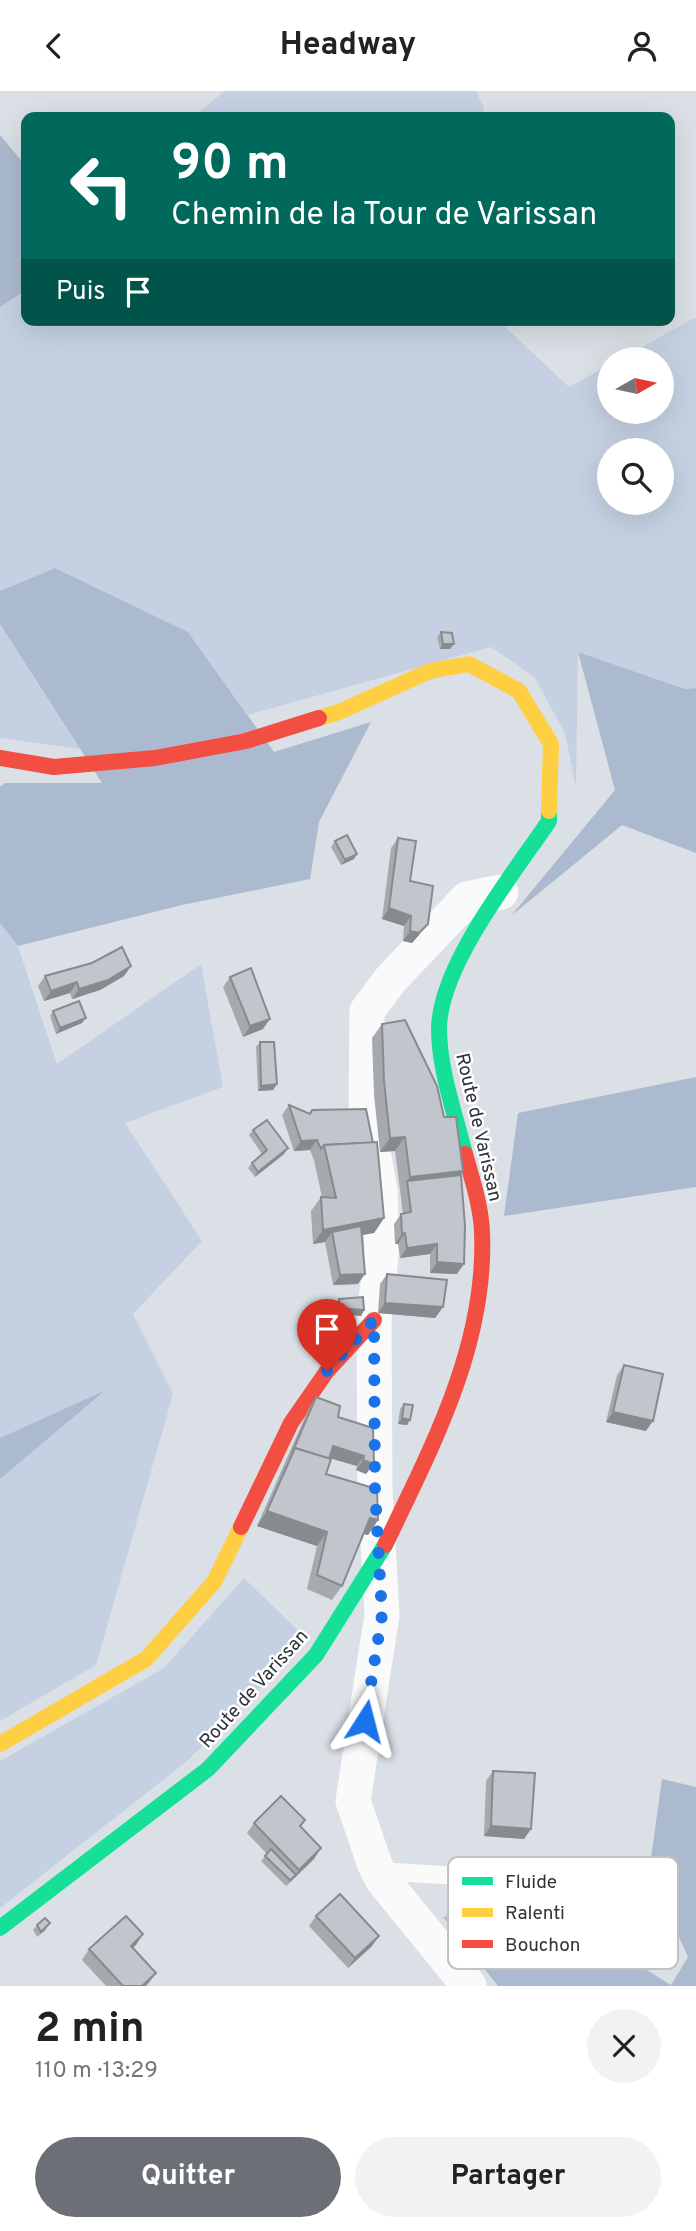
<!DOCTYPE html>
<html lang="fr">
<meta charset="utf-8">
<style>
:root{--surface:#fff;--page:#f2f2f2;--text:#222;--muted:#767676;--accent:#6c7076}
body{margin:0;font-family:Overpass,sans-serif;background:var(--page);color:var(--text);height:100vh;display:flex;flex-direction:column;font-size:26px;white-space:nowrap}
*{box-sizing:border-box;margin:0}
p{font-size:23px;color:var(--muted)}
.icon{flex:none;width:38px;height:38px;fill:none;stroke:currentColor;stroke-width:2;stroke-linecap:round;stroke-linejoin:round}
.map{position:relative;height:1895px;overflow:hidden}
.panel{display:flex;flex-direction:column;background:var(--surface);flex:1}
.panel>*{flex:none}
.hud{position:absolute;left:21px;top:21px;width:654px;height:214px;border-radius:14px;box-shadow:0 7px 28px #0002;background:#00695c;color:#fff;overflow:hidden}
.needle{width:46px;rotate:81deg}
.controls{position:absolute;left:597px;top:256px;display:grid;gap:14px}
.controls a{display:grid;place-items:center;width:77px;height:77px;border-radius:50%;background:var(--surface);box-shadow:0 7px 28px #0002;font-size:35px}
.pin{position:absolute;display:grid;place-items:center;width:60px;height:60px;color:#fff;margin:-72px -30px;border-radius:50% 50% 50% 0;rotate:-45deg;box-shadow:0 0 7px #0007}
.pin .icon{rotate:45deg}
.me{position:absolute;width:77px;margin:-38px;rotate:9deg;stroke-linejoin:round;filter:drop-shadow(0 0 5px #0008)}
.turn{display:flex;align-items:center;gap:24px;height:147px;padding:0 35px;font-size:32px}
.turn .icon{width:91px;height:91px;stroke-width:2.5}
.turn b{display:block;font-size:49px;line-height:60px}
.then{display:flex;align-items:center;height:66px;padding:0 35px;background:#0003;gap:14px;font-size:26px}
.round{display:grid;place-items:center;flex:none;width:74px;height:74px;border-radius:37px;background:var(--page)}
.overview{display:flex;align-items:center;justify-content:space-between;height:119px;padding:0 35px}
h1{font-size:42px;font-weight:700;line-height:52px}
.cta{display:flex;gap:14px;margin-top:auto;padding:14px 35px}
.cta a{flex:1;height:80px;border-radius:42px;background:var(--accent);color:#fff;font-size:28px;font-weight:700;line-height:80px;text-align:center}
.cta a+a{background:var(--page);color:var(--text)}
header{display:flex;justify-content:space-between;align-items:center;height:91px;padding:0 35px;background:var(--surface);font-size:32px;font-weight:700}
.map>svg:first-child{display:block}
.green{fill:#c5d1e3;fill-rule:evenodd}
.forest{fill:#abbace}
.lines{fill:none;stroke-linecap:round;stroke-linejoin:round}
.lane{stroke:#fafafb;stroke-width:18}
.street{stroke:#fafafb;stroke-width:35}
.fast{stroke:#16e098;stroke-width:16}
.slow{stroke:#ffcf43;stroke-width:16}
.jam{stroke:#f24e42;stroke-width:16}
.wall{fill:#a6aaaf}
.shaded-wall{fill:#878b8f}
.building{fill:#c1c6cc;stroke:#878b8f;stroke-width:2}
.route{stroke:#1a73e8;stroke-width:12;stroke-dasharray:0 21.6}
.labels{text-anchor:middle;stroke-width:5;stroke-linejoin:round;paint-order:stroke}
.street-label{font-size:19px;fill:#303339;stroke:#fff}
.key{fill:#fff;stroke:#c1c2c4;stroke-width:2}
.key-label{font-size:19px;fill:#303339}
</style>
<header><svg class="icon" aria-label="back" viewBox="0 0 24 24"><path d="M15 5l-7 7 7 7"/></svg>Headway<svg class="icon" aria-label="person" viewBox="0 0 24 24"><circle cx="12" cy="8" r="4"/><path d="M4 21q1-7 8-7t8 7"/></svg></header>
<div class="map">
<svg width="696" height="1895" viewBox="0 0 696 1895">
<rect width="100%" height="100%" fill="#dbe0e7"/>
<!-- green -->
<g class="green">
<polygon points="225,0 476,0 484,17 482,26 192,26"/>
<path d="M26 199V229H498L569 296 609 274V320H662V268H621L694 227 696 228V597L685 598 578 561 576 697 565 642 534 586 491 556 248 624 188 541 55 477 0 500V216ZM609 359H662V411H609Z"/>
<polygon points="0,533 80,658 0,647"/>
<polygon points="0,832 18,855 57,973 201,873 223,996 125,1032 202,1150 133,1223 173,1303 96,1574 0,1630 0,1388 104,1301 0,1347"/>
<polygon points="244,1487 308,1549 186,1671 0,1817 0,1670 164,1577"/>
</g>
<!-- forest -->
<g class="forest">
<polygon points="0,44 26,75 26,199 0,216"/>
<polygon points="55,477 188,541 274,661 371,631 319,731 310,788 182,814 18,855 0,832 0,696 5,692 102,692 0,533 0,500"/>
<polygon points="578,561 685,598 696,597 696,762 622,734 511,825 615,699"/>
<polygon points="696,986 696,1096 504,1125 518,1022"/>
<polygon points="106,1299 0,1388 0,1347"/>
<polygon points="662,1688 696,1696 696,1895 498,1895 443,1826 538,1812 671,1894 688,1866 649,1781"/>
</g>
<g class="lines">
<!-- lane -->
<polyline class="lane" points="378,1780 489,1787 505,1784 514,1776"/>
<!-- street -->
<polyline class="street" points="469,1895 382,1788 375,1774 353,1710 382,1524 375,1398 374,1229 382,1156 380,1100 366,1019 367,920 391,888 467,808 501,801"/>
<!-- fast -->
<g class="fast">
<path d="M465 1063C455 1022 439 979 439 937 440 874 514 782 549 730V720"/>
<polyline points="0,1837 208,1678 316,1564 385,1454"/>
</g>
<!-- slow -->
<g class="slow">
<polyline points="319,627 339,621 430,580 469,573 519,600 551,653 549,720"/>
<polyline points="0,1653 146,1568 214,1491 241,1436"/>
</g>
<!-- jam -->
<g class="jam">
<polyline points="0,667 54,676 155,667 246,650 319,627"/>
<polyline points="241,1436 291,1332 327,1280 374,1229"/>
<path d="M385 1454C432 1356 487 1253 482 1141 481 1115 472 1088 465 1063"/>
</g>
</g>
<!-- wall -->
<g class="wall">
<polygon points="441,541 450,558 440,558 437,546"/>
<polygon points="398,747 410,790 420,843 412,852 403,850 404,835 382,828 391,757"/>
<polygon points="335,750 354,768 341,774 331,756"/>
<polygon points="131,875 124,885 100,899 72,908 70,902 44,910 38,895 45,885"/>
<polygon points="230,886 263,938 243,946 223,896"/>
<polygon points="53,920 82,932 56,943 50,925"/>
<polygon points="382,933 444,1026 463,1080 461,1084 457,1183 430,1182 430,1163 400,1167 398,1153 395,1153 394,1133 401,1123 403,1123 395,1060 380,1061 374,1004 372,947"/>
<polygon points="260,951 277,993 273,999 258,1000 256,956"/>
<polygon points="289,1014 309,1023 312,1019 384,1127 374,1142 362,1144 358,1193 333,1194 325,1151 313,1153 311,1120 321,1106 322,1106 314,1069 310,1059 294,1060 282,1024"/>
<polygon points="253,1039 284,1063 255,1086 248,1077 252,1072 262,1063 249,1044"/>
<polygon points="387,1183 443,1216 435,1227 378,1222 380,1193"/>
<polygon points="339,1208 364,1219 361,1225 336,1222 336,1214"/>
<polygon points="624,1274 646,1340 606,1331 617,1284"/>
<polygon points="316,1306 338,1326 373,1337 366,1383 356,1379 357,1375 329,1367 326,1383 378,1429 368,1444 364,1443 342,1495 332,1509 307,1498 317,1455 257,1435 309,1317"/>
<polygon points="404,1313 410,1329 407,1334 398,1333 400,1318"/>
<polygon points="493,1680 531,1738 524,1748 484,1745 486,1690"/>
<polygon points="305,1729 301,1735 314,1768 286,1795 261,1770 267,1763 247,1742 254,1732"/>
<polygon points="316,1825 372,1855 348,1877 309,1835"/>
<polygon points="37,1834 47,1838 37,1846 33,1839"/>
<polygon points="136,1854 132,1857 156,1882 146,1895 106,1895 82,1869 89,1858"/>
</g>
<!-- shaded-wall -->
<g class="shaded-wall">
<polygon points="443,553 454,553 450,558 440,558"/>
<polygon points="357,763 354,768 341,774 345,769"/>
<polygon points="389,817 411,825 404,835 382,828"/>
<polygon points="428,833 412,852 403,850 410,840"/>
<polygon points="131,875 124,885 100,899 72,908 79,898"/>
<polygon points="77,891 70,902 44,910 51,900"/>
<polygon points="86,927 82,932 56,943 60,937"/>
<polygon points="270,928 263,938 243,946 250,935"/>
<polygon points="277,993 273,999 258,1000 261,995"/>
<polygon points="405,1046 395,1060 380,1061 390,1047"/>
<polygon points="317,1049 310,1059 294,1060 301,1050"/>
<polygon points="288,1057 284,1063 255,1086 258,1081"/>
<polygon points="463,1080 453,1094 407,1090 410,1086"/>
<polygon points="384,1127 374,1142 333,1149 332,1141 325,1151 313,1153 323,1139"/>
<polygon points="405,1142 398,1153 395,1153 402,1143"/>
<polygon points="437,1153 430,1163 400,1167 407,1157"/>
<polygon points="437,1171 464,1173 457,1183 430,1182"/>
<polygon points="365,1183 358,1193 333,1194 340,1184"/>
<polygon points="385,1212 443,1216 435,1227 378,1222"/>
<polygon points="339,1217 364,1219 361,1225 336,1222"/>
<polygon points="613,1321 653,1330 646,1340 606,1331"/>
<polygon points="402,1327 410,1329 407,1334 398,1333"/>
<polygon points="333,1355 364,1365 357,1375 326,1366"/>
<polygon points="363,1369 374,1373 366,1383 356,1379"/>
<polygon points="267,1420 327,1441 317,1455 257,1435"/>
<polygon points="370,1427 378,1429 368,1444 360,1442"/>
<polygon points="491,1735 531,1738 524,1748 484,1745"/>
<polygon points="321,1757 314,1768 286,1795 299,1779"/>
<polygon points="143,1843 136,1854 124,1865 131,1855"/>
<polygon points="379,1845 372,1855 348,1877 355,1867"/>
<polygon points="156,1882 146,1895 142,1895"/>
</g>
<!-- building -->
<g class="building">
<polygon points="441,541 452,542 454,553 443,553"/>
<polygon points="347,744 357,763 345,769 335,750"/>
<polygon points="398,747 416,750 410,790 433,795 428,833 419,842 410,840 411,825 389,817"/>
<polygon points="122,856 131,875 108,889 79,898 77,891 51,900 45,885 92,872"/>
<polygon points="251,877 270,928 250,935 230,886"/>
<polygon points="79,910 86,927 60,937 53,920"/>
<polygon points="405,929 437,995 444,1026 456,1026 463,1080 410,1086 405,1046 390,1047 384,990 382,933"/>
<polygon points="260,951 274,951 277,993 261,995"/>
<polygon points="289,1014 310,1023 312,1019 366,1018 373,1052 324,1054 321,1058 317,1049 301,1050"/>
<polygon points="267,1029 288,1057 258,1081 252,1072 267,1059 253,1039"/>
<polygon points="377,1051 384,1127 323,1139 321,1106 336,1107 324,1054"/>
<polygon points="461,1084 465,1135 464,1173 437,1171 437,1153 407,1157 405,1142 402,1143 401,1123 411,1121 407,1090"/>
<polygon points="361,1135 365,1183 340,1184 332,1141"/>
<polygon points="387,1183 447,1189 443,1216 385,1212"/>
<polygon points="363,1206 364,1219 339,1217 339,1208"/>
<polygon points="624,1274 663,1283 653,1330 613,1321"/>
<polygon points="316,1306 340,1315 338,1326 373,1337 374,1373 363,1369 364,1365 333,1355 329,1368 295,1357 292,1362"/>
<polygon points="404,1313 413,1314 410,1329 402,1327"/>
<polygon points="295,1357 331,1368 326,1383 377,1398 378,1429 370,1427 342,1495 317,1484 327,1441 267,1420"/>
<polygon points="493,1680 535,1682 531,1738 491,1735"/>
<polygon points="281,1705 305,1729 300,1735 321,1757 299,1779 254,1732"/>
<polygon points="271,1758 296,1784 290,1789 265,1765"/>
<polygon points="340,1803 379,1845 355,1867 316,1825"/>
<polygon points="126,1825 143,1843 131,1855 156,1882 142,1895 123,1895 89,1858"/>
<polygon points="45,1827 50,1832 41,1841 37,1834"/>
</g>
<g class="lines">
<!-- route -->
<polyline class="route" points="327,1280 374,1229 375,1398 382,1524 365,1630"/>
</g>
<g class="labels">
<!-- street labels -->
<g class="street-label">
<text transform="translate(480 1036) rotate(77)" y="7">Route de Varissan</text>
<text transform="translate(253 1597) rotate(-48)" y="7">Route de Varissan</text>
</g>
</g>
<!-- legend -->
<rect x="448" y="1766" width="230" height="112" rx="10" class="key"/>
<rect x="462" y="1786" width="31" height="8" fill="#16e098"/>
<rect x="462" y="1817" width="31" height="9" fill="#ffcf43"/>
<rect x="462" y="1849" width="31" height="8" fill="#f24e42"/>
<g class="key-label">
<text x="505" y="1797">Fluide</text>
<text x="505" y="1828">Ralenti</text>
<text x="505" y="1860">Bouchon</text>
</g>
</svg>
<div class="controls">
<a><svg class="needle" viewBox="-14 -14 28 28"><path d="M0-13l5 13h-10z" fill="#e53935"/><path d="M0 13l5-13h-10z" fill="#767676"/></svg></a>
<a><svg class="icon" aria-label="search" viewBox="0 0 24 24"><circle cx="10" cy="10" r="6"/><path d="M15 15l6 6"/></svg></a>
</div>
<div class="pin" style="left:327px;top:1280px;background:#d93025"><svg class="icon" aria-label="arrive" viewBox="0 0 24 24"><path d="M6 21V4h12l-3 4 3 4H6"/></svg></div>
<svg class="me" style="left:365px;top:1630px" viewBox="-20 -20 40 40"><path d="M0-17L14 15 0 8-14 15z" fill="#1a73e8" stroke="#fff" stroke-width="4"/></svg>
<div class="hud">
<div class="turn"><svg class="icon" aria-label="left" viewBox="0 0 24 24"><path d="M17 20v-9H6M10 6l-5 5 5 5"/></svg><div><b>90 m</b>Chemin de la Tour de Varissan</div></div>
<div class="then">Puis<svg class="icon" aria-label="arrive" viewBox="0 0 24 24"><path d="M6 21V4h12l-3 4 3 4H6"/></svg></div>
</div>
</div>
<section class="panel">
<div class="overview"><div><h1>2 min</h1><p>110 m · 13:29</p></div><a class="round"><svg class="icon" aria-label="close" viewBox="0 0 24 24"><path d="M6 6l12 12M18 6L6 18"/></svg></a></div>
<div class="cta"><a>Quitter</a><a>Partager</a></div>
</section>
